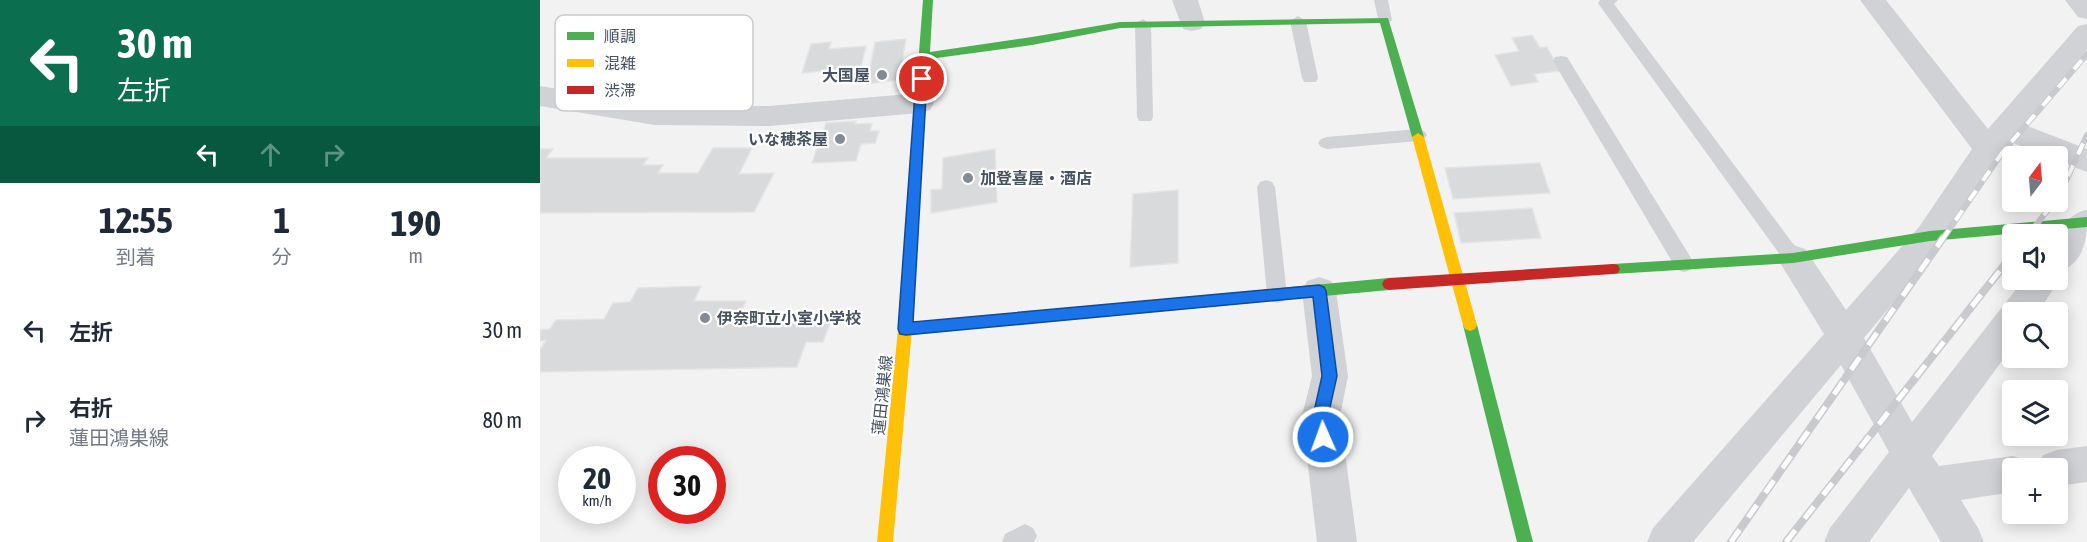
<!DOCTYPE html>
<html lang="ja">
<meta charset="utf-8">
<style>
:root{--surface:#fff;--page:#f2f2f3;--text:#1f2937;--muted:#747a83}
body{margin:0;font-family:"Asap Condensed","Noto Sans JP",sans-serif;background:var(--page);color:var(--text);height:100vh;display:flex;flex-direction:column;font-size:22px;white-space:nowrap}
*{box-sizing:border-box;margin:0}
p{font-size:20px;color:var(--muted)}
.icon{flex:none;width:33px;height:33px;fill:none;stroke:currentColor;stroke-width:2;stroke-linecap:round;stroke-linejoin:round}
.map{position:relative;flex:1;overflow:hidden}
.details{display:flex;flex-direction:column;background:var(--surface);width:540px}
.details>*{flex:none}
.top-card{background:#0b6e4f;color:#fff;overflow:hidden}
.needle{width:39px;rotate:16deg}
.tools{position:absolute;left:1462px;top:146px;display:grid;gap:12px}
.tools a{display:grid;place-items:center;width:66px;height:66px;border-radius:6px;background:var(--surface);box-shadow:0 3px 15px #0003;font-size:30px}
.speed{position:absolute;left:18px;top:446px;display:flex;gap:12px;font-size:30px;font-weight:700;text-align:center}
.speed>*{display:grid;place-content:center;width:78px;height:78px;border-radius:50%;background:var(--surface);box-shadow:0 3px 15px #0003;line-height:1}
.speed small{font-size:15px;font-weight:400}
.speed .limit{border:9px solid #d22;background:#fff;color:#111}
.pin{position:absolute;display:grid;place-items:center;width:51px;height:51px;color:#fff;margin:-26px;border:3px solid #fff;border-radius:50%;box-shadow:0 2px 6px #0007}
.me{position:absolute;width:66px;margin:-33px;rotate:358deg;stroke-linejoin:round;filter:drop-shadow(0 0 4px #0008)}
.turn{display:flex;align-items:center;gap:21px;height:126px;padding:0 18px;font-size:27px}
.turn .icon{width:78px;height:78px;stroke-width:2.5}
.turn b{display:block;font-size:42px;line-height:51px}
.lanes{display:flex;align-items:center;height:57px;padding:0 18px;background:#0003;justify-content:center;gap:30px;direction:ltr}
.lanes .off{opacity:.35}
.eta{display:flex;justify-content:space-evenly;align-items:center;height:102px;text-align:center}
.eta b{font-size:36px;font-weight:700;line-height:42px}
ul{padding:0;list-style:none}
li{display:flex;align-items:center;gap:18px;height:90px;padding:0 18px}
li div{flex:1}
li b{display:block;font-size:22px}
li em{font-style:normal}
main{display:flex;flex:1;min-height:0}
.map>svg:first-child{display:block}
.building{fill:#d9dadc;stroke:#e3e4e5;stroke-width:1.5}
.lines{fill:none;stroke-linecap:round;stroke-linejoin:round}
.lane{fill:#d0d2d5;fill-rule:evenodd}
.street{fill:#d0d2d5;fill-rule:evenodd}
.fast{fill:#4caf50;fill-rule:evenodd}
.slow{fill:#ffc107;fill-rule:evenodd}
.jam{fill:#c62828;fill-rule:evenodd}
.rail-far1-casing{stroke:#c8cacd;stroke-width:6}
.rail-casing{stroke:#c8cacd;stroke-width:8}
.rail-far1{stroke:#fff;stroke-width:4;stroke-dasharray:12;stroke-linecap:butt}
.rail{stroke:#fff;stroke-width:5;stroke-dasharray:15;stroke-linecap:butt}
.route{fill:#1a73e8;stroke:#114b97;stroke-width:1.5}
.poi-dot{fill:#828a94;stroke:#fff;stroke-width:2}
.labels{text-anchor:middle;stroke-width:4.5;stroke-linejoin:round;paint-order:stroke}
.poi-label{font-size:16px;font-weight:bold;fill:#465261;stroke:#fff;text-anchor:end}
.street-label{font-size:16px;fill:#465261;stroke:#fff}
.key{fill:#fff;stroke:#c8cbd0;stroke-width:1.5}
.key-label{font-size:16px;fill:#465261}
</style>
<main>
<section class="details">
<div class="top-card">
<div class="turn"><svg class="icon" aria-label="left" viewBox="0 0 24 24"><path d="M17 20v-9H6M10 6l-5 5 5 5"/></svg><div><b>30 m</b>左折</div></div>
<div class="lanes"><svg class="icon" aria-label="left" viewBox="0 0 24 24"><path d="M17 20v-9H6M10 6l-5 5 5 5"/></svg><svg class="icon off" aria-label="ahead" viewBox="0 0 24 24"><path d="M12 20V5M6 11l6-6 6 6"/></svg><svg class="icon off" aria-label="right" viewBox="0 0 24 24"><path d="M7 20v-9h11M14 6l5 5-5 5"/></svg></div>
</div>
<div class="eta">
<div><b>12:55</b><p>到着</p></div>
<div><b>1</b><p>分</p></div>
<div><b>190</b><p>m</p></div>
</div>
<ul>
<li><svg class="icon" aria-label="left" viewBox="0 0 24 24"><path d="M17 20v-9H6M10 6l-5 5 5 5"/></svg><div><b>左折</b></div><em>30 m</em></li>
<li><svg class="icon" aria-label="right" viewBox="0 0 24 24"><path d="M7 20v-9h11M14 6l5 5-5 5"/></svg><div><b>右折</b><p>蓮田鴻巣線</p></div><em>80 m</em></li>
</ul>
</section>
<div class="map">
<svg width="1547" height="542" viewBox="0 0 1547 542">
<rect width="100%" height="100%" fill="#f2f2f2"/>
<!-- building -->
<g class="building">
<polygon points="992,35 1000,48 1007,47 1020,71 994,74 998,82 971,86 955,55 979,51 972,38"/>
<polygon points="366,39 359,80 327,84 335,42"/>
<polygon points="291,42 289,49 326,46 319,75 290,78 293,70 262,73 271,44"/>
<polygon points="316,121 315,124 332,123 330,131 339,131 335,143 321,144 316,161 272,163 286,123"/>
<polygon points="173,148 212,148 199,174 234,173 214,212 0,213 0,149 13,149 6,158 108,158 103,165 123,165 118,173 158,173"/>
<polygon points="455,149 457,202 391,213 391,190 402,189 403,158"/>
<polygon points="1000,163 1010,193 913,199 905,168"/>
<polygon points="638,190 638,263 590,267 593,194"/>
<polygon points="992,208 1001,238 921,243 914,213"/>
<polygon points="161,286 154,301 206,301 197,320 292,318 283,342 266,342 257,367 0,372 0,350 6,340 0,341 0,330 10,329 16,320 64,319 73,303 90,302 98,288"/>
</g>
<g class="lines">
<!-- lane -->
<g class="lane">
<polygon points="834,0 848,0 852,20 849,23 839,23"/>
<polygon points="1060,0 1078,0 1074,4 1260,253 1263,258 1260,263 1253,266 1246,263 1060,6 1058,3"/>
<polygon points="758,16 766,21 778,78 776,82 764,82 762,78 750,21"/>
<polygon points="603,19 611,24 613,117 611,121 599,121 597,117 595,24"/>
<polygon points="1021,56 1027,57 1151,258 1154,264 1151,270 1144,272 1137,270 1013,61 1015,57"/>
<polygon points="878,129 884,131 887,135 884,139 878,141 787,149 781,147 778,143 781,139 787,137"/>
<polygon points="726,180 732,182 735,187 747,295 744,301 737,303 730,301 727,295 717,187 720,182"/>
<polygon points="485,524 493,528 497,536 494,542 462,542 465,534"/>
</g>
<!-- street -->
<g class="street">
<polygon points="632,0 658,0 665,23 661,29 652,31 643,29"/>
<polygon points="1320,0 1346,0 1448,129 1538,26 1547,24 1547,49 1485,125 1547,149 1547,172 1518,161 1518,156 1505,156 1471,142 1458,157 1401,245 1324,338 1372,422 1484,279 1518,279 1518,276 1520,279 1498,312 1473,312 1473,346 1392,456 1399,466 1473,456 1487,461 1490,468 1473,468 1473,492 1421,500 1438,528 1444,542 1401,542 1369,488 1329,542 1284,542 1290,528 1349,452 1301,365 1153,542 1107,542 1113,528 1284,334 1237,258 1241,249 1253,245 1265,249 1306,310 1379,227 1432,149"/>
<polygon points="1525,0 1547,0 1547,19 1538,17"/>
<polygon points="0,86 115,105 229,106 380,93 390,96 394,103 390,110 380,113 229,126 115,125 0,106"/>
<path d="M1545 210H1547C1547 237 1547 262 1518 272 1518 246 1514 220 1545 210Z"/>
<polygon points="779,277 791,281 796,291 808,376 800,416 817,542 777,542 762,416 772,376 762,291 767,281"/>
<polygon points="1547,446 1547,482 1518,486 1518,468 1498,468 1503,455 1517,450"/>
</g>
<!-- fast -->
<g class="fast">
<polygon points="383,0 393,0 390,52 492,37 580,22 848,18 884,137 878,141 872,137 840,23 580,28 492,45 389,59 379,209 373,214 367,209"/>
<polygon points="1547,217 1547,227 1390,241 1253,263 1073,274 1068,273 1066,269 1068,265 1073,264 1253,253 1390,231"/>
<polygon points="849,278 854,280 856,284 854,288 849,290 365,335 360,333 358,329 360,325 365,323"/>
<polygon points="930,319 935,321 937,325 993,542 977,542 923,325 925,321"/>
</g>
<!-- slow -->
<g class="slow">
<polygon points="878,133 884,137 937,325 935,329 930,331 925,329 923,325 872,137"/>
<polygon points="373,204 379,209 372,329 353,542 337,542 358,329 367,209"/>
</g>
<!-- jam -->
<polygon class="jam" points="1073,264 1078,265 1080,269 1078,273 1073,274 849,290 844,288 842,284 844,280 849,278"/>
<defs>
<g id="rail-far1">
<polyline points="1518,198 1547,135"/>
<polyline points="1489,234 1515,201"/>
<polyline points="1402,240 1462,153 1547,54"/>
</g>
<g id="rail">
<polyline points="1191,542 1403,238"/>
<polyline points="1246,542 1473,254"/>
</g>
</defs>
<!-- rail-far1 casing -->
<use href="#rail-far1" class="rail-far1-casing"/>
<!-- rail casing -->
<use href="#rail" class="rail-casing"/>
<!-- rail-far1 -->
<use href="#rail-far1" class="rail-far1"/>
<!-- rail -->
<use href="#rail" class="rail"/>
</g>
<!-- route -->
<polygon class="route" points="382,76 387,79 373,322 779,285 784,287 786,291 797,376 788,416 791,437 789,442 783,444 778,442 773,416 782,376 773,297 366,335 360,334 358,329 376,79"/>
<!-- markers -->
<g class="poi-dot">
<circle cx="342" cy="75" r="6"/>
<circle cx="300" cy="139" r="6"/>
<circle cx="428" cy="178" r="6"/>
<circle cx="165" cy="318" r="6"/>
</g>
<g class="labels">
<!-- poi labels -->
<g class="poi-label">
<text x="330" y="81">大国屋</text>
<text x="288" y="145">いな穂茶屋</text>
<text x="440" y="184" text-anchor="start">加登喜屋・酒店</text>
<text x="177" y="324" text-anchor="start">伊奈町立小室小学校</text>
</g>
<!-- street labels -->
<g class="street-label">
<text transform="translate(342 395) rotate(-84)" y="6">蓮田鴻巣線</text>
</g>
</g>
<!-- legend -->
<rect x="15" y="15" width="198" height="96" rx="9" class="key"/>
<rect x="27" y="32" width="27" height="8" fill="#4caf50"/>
<rect x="27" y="59" width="27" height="8" fill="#ffc107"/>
<rect x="27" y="86" width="27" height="8" fill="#c62828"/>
<g class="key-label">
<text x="64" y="42">順調</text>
<text x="64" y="69">混雑</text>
<text x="64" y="96">渋滞</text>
</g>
</svg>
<div class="tools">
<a><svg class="needle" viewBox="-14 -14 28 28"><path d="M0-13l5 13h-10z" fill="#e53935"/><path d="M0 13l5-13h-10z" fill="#747a83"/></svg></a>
<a><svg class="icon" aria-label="sound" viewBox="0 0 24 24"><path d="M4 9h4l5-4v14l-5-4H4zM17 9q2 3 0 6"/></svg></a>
<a><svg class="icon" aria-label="search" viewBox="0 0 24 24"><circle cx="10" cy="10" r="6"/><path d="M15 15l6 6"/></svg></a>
<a><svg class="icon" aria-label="layers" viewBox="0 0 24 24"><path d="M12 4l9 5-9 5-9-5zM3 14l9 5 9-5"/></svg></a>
<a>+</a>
</div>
<div class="speed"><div>20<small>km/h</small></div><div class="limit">30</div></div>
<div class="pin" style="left:382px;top:79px;background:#d93025"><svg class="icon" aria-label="arrive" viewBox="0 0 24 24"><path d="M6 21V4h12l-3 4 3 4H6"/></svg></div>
<svg class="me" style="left:783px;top:437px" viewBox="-20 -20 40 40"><circle r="17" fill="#1a73e8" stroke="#fff" stroke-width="3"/><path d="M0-11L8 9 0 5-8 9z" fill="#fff"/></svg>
</div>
</main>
